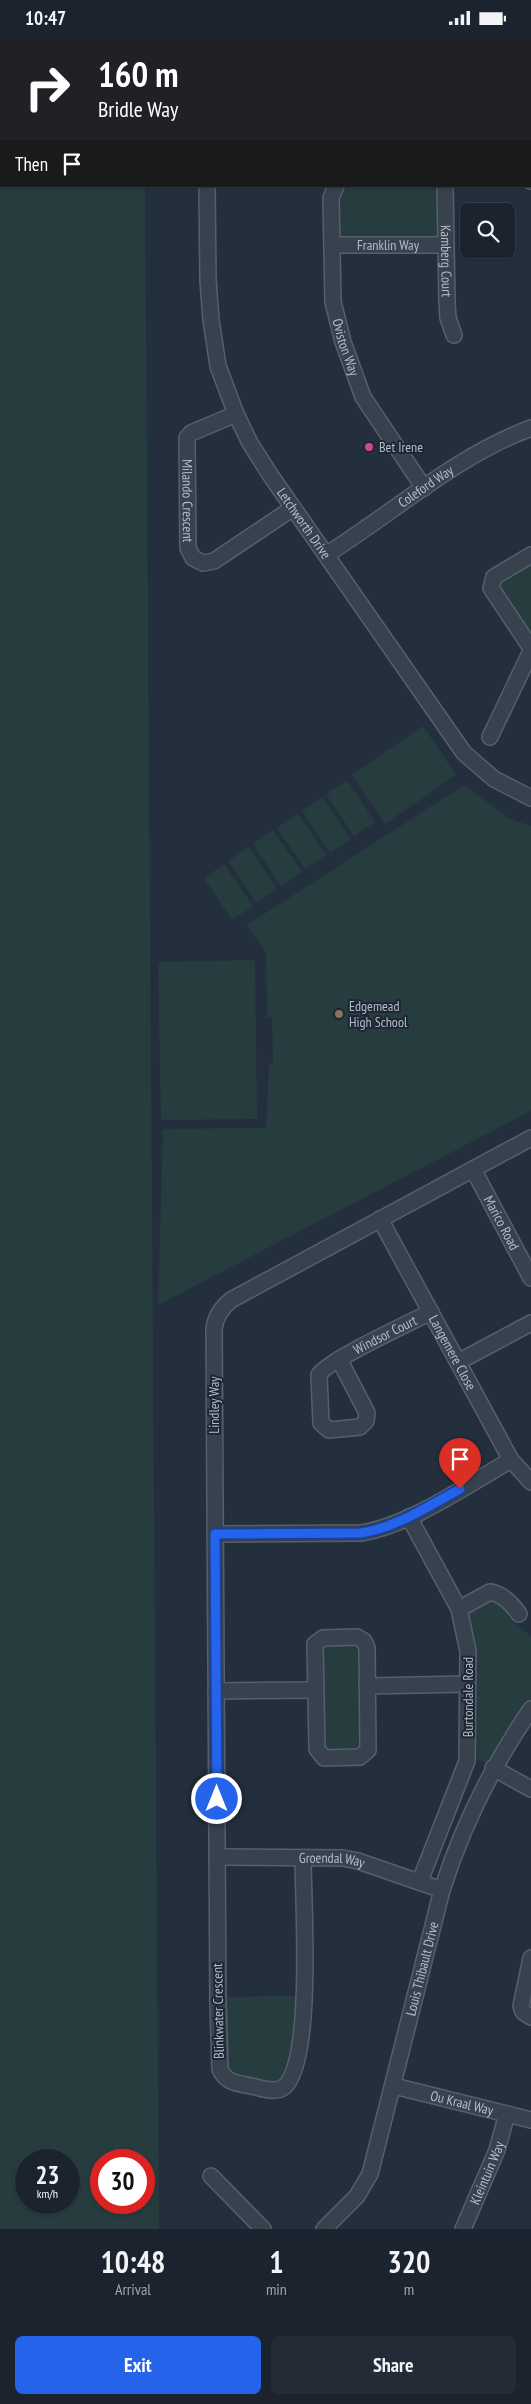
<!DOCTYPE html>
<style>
:root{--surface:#1b232e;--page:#242b36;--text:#f1f3f6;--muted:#a0a4aa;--line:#39404a;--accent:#2563eb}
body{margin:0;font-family:"PT Sans Narrow",sans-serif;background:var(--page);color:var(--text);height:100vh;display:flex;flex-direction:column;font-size:19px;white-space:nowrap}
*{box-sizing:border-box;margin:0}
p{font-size:16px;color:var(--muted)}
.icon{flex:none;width:28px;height:28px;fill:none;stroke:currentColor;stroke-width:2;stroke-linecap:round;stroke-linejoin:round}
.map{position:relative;height:2194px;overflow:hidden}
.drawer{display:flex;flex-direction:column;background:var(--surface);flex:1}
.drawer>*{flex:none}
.banner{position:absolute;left:0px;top:0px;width:531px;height:152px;box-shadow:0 1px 4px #0004,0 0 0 1px var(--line);background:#202124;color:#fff;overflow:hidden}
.controls{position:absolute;left:460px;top:168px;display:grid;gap:10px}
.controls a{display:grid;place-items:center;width:55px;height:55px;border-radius:8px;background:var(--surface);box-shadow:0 1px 4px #0004,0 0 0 1px var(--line);font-size:25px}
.speed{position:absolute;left:15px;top:2114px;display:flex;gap:10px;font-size:25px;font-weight:700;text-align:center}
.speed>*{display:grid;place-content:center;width:65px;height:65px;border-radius:50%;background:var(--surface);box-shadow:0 1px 4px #0004,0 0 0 1px var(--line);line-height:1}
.speed small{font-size:12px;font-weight:400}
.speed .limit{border:8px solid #d22;background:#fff;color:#111}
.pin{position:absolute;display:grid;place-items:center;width:42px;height:42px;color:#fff;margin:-51px -21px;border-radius:50% 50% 50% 0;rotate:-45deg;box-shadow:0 0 5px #0007}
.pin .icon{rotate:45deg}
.me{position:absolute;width:55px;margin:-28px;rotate:0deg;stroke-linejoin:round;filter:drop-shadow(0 0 4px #0008)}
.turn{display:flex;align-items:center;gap:18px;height:105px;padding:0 15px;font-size:22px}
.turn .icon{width:65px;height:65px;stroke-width:2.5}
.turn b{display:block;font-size:35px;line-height:42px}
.then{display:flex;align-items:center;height:48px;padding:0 15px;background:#0003;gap:10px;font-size:19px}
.eta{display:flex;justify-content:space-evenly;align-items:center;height:85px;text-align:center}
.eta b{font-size:30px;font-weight:700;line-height:35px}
.button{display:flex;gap:10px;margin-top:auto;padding:10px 15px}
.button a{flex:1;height:58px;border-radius:8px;background:var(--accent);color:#fff;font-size:20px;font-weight:700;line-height:58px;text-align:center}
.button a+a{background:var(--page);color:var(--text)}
.status{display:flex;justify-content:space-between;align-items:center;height:35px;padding:0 25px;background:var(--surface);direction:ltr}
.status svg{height:14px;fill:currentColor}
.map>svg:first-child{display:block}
.green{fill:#263c3f;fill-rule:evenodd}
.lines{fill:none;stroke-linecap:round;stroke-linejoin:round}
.minor-casing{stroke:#565f6c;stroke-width:18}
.minor{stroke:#38414e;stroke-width:15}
.route-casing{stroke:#184099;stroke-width:12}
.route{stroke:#2563eb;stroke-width:9}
.hotel-dot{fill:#d1479c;stroke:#1d2633;stroke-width:2}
.education-dot{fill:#8d6e63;stroke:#1d2633;stroke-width:2}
.labels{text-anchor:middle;stroke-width:4;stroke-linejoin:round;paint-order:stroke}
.street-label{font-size:14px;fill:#b4bcc9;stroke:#1d2633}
.poi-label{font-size:14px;fill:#b4bcc9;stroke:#1d2633;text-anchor:start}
</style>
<div class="status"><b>10:47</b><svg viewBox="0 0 49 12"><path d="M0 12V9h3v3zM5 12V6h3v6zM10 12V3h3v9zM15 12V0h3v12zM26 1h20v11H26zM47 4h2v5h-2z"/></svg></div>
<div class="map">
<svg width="531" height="2194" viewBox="0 0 531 2194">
<rect width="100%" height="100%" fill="#242f3e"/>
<!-- green -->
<g class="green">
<path d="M0 0H144L1 1V151H145L159 2194H0ZM26 2125H69V2168H26ZM101 2125H144V2168H101Z"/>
<polygon points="429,152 438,157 439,199 434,203 343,204 338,199 339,157 343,153"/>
<polygon points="531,527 531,599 498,550"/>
<polygon points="423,691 456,740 385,789 352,740"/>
<polygon points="347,745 375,787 354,801 326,759"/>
<polygon points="464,750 508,783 531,791 531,1076 158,1270 163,1094 266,1093 269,1028 273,1028 272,982 267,982 266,917 247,890"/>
<polygon points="323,762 351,804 330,818 302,776"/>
<polygon points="298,779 326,820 305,834 277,793"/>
<polygon points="273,795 302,837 281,851 253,809"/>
<polygon points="249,812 277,854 256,868 228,826"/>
<polygon points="224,829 253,871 232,885 204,843"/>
<polygon points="255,925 257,1084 161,1085 158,927"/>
<polygon points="491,1563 507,1572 510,1584 531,1601 531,1665 489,1729 472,1722 466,1580 469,1575"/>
<polygon points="322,1609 361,1609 363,1714 325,1718 320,1611"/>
<polygon points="300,1961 299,1984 286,2045 281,2050 228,2041 223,1962"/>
</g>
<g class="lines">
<defs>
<g id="minor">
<polyline points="206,0 206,1"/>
<polyline points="386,0 386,1"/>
<polyline points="530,26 531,26"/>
<polyline points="530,146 531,146"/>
<path id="s1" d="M207 151 208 245 211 285 218 331 236 379 250 408 271 441 464 718 494 744 531 763"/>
<path id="s2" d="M336 151 331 163 333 267 343 307 363 362 424 453"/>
<path id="s3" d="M445 151 447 267 448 283 454 300"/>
<path id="s4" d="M332 210H445"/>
<path id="s5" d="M236 379 191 398 187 403 188 513 193 523 203 528 214 526 293 473"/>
<path id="s6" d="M326 520C394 477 456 421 531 393"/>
<polyline points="531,520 494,542 491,553 531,613"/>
<polyline points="490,702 531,616"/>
<path id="s7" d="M473 1134 531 1243"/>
<path id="s8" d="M380 1184 511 1425 531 1447"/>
<path id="s9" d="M339 1324 367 1378 366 1386 360 1392 329 1395 321 1388 319 1340C325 1327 413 1286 431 1277"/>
<polyline points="458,1327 531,1288"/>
<polyline points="409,1482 459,1574 468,1616 467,1726 420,1846"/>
<path d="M215 1499 361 1498C411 1490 467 1450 511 1425"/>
<path d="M459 1574 490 1557C503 1559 512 1569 519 1579"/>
<polygon points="357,1602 364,1606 367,1613 368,1715 360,1722 324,1723 317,1714 315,1609 323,1603"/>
<polyline points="367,1651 467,1649"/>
<polyline points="216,1656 315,1655"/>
<polyline points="493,1733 531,1754"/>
<path id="s10" d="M217 1822 343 1823 358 1826 442 1855"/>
<path d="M303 1823C303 1865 314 2027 284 2052 275 2059 261 2053 251 2051 237 2048 226 2048 220 2034L218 1968 214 1295C215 1282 221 1273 231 1265L531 1103"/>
<polyline points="531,1923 521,1971 523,1977 531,1982"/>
<path id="s11" d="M394 2051 531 2085"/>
<polyline points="211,2141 263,2194"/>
<path id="s12" d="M324 2194 357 2161 370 2139 442 1855C463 1789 492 1731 531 1674"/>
<path id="s13" d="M463 2194 497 2115 507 2079"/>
</g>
</defs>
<!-- minor casing -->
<use href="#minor" class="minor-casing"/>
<!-- minor -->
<use href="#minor" class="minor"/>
</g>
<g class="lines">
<defs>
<path id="route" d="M217 1764 215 1499 361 1498C398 1492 428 1471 460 1454"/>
</defs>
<!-- route casing -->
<use href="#route" class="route-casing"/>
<!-- route -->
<use href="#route" class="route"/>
</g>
<!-- markers -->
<circle class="hotel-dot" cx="369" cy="412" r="5"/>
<circle class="education-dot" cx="339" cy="979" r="5"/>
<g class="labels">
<!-- street labels -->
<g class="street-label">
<text dy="5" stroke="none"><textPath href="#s4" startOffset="56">Franklin Way</textPath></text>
<text dy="5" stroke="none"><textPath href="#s3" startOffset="75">Kamberg Court</textPath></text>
<text dy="5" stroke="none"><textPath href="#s2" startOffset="164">Oviston Way</textPath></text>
<text dy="5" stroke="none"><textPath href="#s6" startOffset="121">Coleford Way</textPath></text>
<text dy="5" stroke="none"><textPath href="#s5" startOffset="118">Milando Crescent</textPath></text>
<text dy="5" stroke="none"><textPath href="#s1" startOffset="361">Letchworth Drive</textPath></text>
<text dy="5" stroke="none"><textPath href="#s7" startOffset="61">Marico Road</textPath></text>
<text dy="5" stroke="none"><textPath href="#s9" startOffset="245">Windsor Court</textPath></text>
<text dy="5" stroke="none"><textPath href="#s8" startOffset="152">Langemere Close</textPath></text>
<text transform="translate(214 1370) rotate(-90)" y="5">Lindley Way</text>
<text transform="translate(468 1662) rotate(-90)" y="5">Burtondale Road</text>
<text dy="5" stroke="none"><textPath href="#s10" startOffset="115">Groendal Way</textPath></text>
<text dy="5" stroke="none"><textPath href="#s12" startOffset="284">Louis Thibault Drive</textPath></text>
<text transform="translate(218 1976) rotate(-91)" y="5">Blinkwater Crescent</text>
<text dy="5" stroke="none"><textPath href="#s11" startOffset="70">Ou Kraal Way</textPath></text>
<text dy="5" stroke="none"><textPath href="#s13" startOffset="61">Kleintuin Way</textPath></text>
</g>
<!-- poi labels -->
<g class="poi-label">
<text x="379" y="417">Bet Irene</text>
<text x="349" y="976">Edgemead<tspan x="349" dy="16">High School</tspan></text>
</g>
</g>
</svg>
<div class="controls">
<a><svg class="icon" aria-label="search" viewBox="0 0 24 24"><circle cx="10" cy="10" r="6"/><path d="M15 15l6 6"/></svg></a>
</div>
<div class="speed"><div>23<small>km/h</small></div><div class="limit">30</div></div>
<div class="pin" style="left:460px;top:1454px;background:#d93025"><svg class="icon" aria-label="arrive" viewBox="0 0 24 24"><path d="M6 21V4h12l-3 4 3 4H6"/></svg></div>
<svg class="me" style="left:217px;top:1764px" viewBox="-20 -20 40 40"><circle r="17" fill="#2563eb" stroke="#fff" stroke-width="3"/><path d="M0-11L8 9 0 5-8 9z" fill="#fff"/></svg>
<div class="banner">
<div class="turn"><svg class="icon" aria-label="right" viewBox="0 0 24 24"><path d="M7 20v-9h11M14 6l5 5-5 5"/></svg><div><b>160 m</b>Bridle Way</div></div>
<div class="then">Then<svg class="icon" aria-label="arrive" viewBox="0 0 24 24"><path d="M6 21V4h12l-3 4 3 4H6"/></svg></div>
</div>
</div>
<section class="drawer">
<div class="eta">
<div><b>10:48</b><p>Arrival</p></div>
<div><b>1</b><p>min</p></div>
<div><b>320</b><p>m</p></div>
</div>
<div class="button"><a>Exit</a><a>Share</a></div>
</section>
